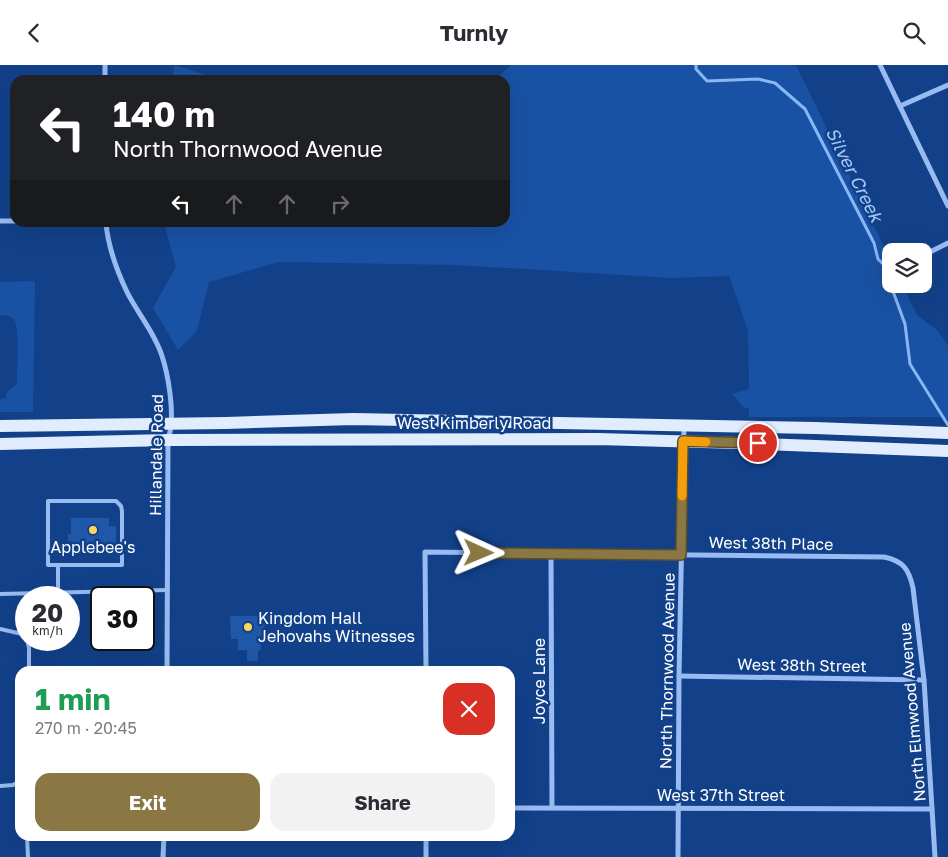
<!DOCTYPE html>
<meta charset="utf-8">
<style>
:root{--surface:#fff;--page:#f2f2f3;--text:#2b2b33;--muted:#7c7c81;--accent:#8a7743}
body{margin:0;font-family:"Golos Text",sans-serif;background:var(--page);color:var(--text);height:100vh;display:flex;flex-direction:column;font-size:19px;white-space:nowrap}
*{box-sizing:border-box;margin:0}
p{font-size:16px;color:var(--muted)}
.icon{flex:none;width:28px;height:28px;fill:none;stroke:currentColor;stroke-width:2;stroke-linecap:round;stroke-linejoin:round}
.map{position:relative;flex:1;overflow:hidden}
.sheet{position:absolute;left:15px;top:601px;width:500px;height:175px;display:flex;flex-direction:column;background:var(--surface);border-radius:15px;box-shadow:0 5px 20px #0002}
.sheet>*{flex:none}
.hud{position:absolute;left:10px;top:10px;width:500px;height:152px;border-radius:15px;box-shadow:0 5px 20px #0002;background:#202124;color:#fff;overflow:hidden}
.tools{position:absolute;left:882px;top:178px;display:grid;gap:10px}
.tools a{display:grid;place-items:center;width:50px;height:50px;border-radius:10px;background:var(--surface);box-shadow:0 5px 20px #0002;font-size:25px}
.speed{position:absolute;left:15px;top:521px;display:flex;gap:10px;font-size:25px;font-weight:700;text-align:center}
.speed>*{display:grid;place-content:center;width:65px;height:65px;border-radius:50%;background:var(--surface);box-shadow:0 5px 20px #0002;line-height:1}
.speed small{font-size:12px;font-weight:400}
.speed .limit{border:2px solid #111;border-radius:8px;background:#fff;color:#111}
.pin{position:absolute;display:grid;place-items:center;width:42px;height:42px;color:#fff;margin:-21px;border:2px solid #fff;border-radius:50%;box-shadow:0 1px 5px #0007}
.me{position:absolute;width:55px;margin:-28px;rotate:91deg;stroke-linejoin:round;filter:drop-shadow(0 0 4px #0008)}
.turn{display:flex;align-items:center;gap:18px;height:105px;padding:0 20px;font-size:22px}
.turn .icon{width:65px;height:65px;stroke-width:2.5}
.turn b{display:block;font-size:35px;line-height:42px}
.lanes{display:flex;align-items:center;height:48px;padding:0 20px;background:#0003;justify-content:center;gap:25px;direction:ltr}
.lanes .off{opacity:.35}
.round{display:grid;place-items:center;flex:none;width:52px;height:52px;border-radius:15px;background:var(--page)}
.overview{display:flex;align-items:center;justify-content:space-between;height:85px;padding:0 20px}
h1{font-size:30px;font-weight:700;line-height:38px;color:#1e9e55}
.button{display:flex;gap:10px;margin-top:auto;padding:10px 20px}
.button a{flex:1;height:58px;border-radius:15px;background:var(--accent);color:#fff;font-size:20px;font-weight:700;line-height:58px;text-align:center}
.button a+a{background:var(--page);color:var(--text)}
header{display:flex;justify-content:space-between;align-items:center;height:65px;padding:0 20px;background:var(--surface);font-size:22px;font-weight:700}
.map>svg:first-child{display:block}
.green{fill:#1952a4}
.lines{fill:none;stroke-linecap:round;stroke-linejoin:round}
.stream{stroke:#89b7f4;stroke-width:3}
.building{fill:#1f57a9}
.service{stroke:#98bcf1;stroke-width:4}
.minor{stroke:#98bcf1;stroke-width:5}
.primary{stroke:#e1ecff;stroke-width:12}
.route-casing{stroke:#5a4d2c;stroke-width:12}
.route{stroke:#8a7743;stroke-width:9}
.slow{stroke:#f59e0b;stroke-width:9}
.poi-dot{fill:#ffd557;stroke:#12418a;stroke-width:2}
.labels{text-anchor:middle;stroke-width:5;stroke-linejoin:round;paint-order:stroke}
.street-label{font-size:16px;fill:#fff;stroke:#12418a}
.poi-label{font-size:16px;fill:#fff;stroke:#12418a}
.water-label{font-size:18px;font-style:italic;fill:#a3c7f8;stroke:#12418a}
</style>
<header><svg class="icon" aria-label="back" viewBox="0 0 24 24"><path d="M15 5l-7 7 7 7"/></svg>Turnly<svg class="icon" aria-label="search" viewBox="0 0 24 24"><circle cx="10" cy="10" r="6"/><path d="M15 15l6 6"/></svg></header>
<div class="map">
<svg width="948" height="792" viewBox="0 0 948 792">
<rect width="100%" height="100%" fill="#12418a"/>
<!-- green -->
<g class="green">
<polygon points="174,0 222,15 173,15"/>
<polygon points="510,0 796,0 891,196 891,219 902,219 917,250 937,265 948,281 948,354 939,352 749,352 749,343 744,343 732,329 749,324 748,265 729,211 671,213 459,200 278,197 209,217 197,266 178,285 153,243 176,202 164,158 505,158 505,15 495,15 510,1"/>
<path d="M35 216 33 347H0V334L6 333 7 326C12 324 17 321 17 315 17 304 20 263 14 255 11 250 6 250 0 250V217Z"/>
</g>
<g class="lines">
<!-- stream -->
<polyline class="stream" points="696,0 696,4 707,16 758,14 775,18 805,44 874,178 878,194 883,199 905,259 910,299 948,360"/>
</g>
<!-- building -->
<g class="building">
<polygon points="71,453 109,453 109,461 116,461 116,482 71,481 71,476 68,476 68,469 71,469"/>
<polygon points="230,551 264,551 265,573 260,574 261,585 258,585 258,596 247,596 247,585 238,585 238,574 231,574"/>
</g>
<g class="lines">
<!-- service -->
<g class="service">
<polyline points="58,527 58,500 122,500 122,446 121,441 116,436 48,436 48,500 58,500"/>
<polyline points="0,529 167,525"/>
<polyline points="0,564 22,569 26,573"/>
<polyline points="27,575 29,583 29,606"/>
<polyline points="0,721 13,720 20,716"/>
<polyline points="27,771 28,792"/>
</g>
<!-- minor -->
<g class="minor">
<polyline points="105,0 105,15"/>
<polyline points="880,0 948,141"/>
<polyline points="900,41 948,20"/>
<polyline points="0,156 15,156"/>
<path d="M106 158C108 181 117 206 127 227 138 249 155 268 162 291 168 309 173 340 171 360 171 365 169 370 168 375L167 606"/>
<polyline points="924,190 948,178"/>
<polyline points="551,489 552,743"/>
<path d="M426 606 425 487 884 492C903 496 909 504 913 523L924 615 935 792"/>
<polyline points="679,611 924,615"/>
<polyline points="510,743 932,744"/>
<polyline points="163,792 164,771"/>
<polyline points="426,792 426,771"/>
<polyline points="678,792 679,611 684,361"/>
</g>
<!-- primary -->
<g class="primary">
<polyline points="0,361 226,358 353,354 815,363 948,368"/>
<polyline points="0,379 168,375 598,374 738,378 948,386"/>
</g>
</g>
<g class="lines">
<defs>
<polyline id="route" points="479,488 681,490 683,376 758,378"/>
</defs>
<!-- route casing -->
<use href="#route" class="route-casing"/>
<!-- route -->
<use href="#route" class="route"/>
<!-- slow -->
<polyline class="slow" points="682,431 683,376 706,377"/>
</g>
<!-- markers -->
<g class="poi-dot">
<circle cx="93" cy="465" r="5"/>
<circle cx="248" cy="562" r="5"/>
</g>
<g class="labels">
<!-- street labels -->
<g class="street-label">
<text x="474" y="364">West Kimberly Road</text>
<text transform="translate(156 390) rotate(-89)" y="6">Hillandale Road</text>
<text transform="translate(771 478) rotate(1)" y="6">West 38th Place</text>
<text transform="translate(802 600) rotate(1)" y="6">West 38th Street</text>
<text transform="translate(667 606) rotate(-89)" y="6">North Thornwood Avenue</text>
<text transform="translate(539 616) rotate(-90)" y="6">Joyce Lane</text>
<text transform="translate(912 647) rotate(-95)" y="6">North Elmwood Avenue</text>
<text x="721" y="736">West 37th Street</text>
</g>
<!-- poi labels -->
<g class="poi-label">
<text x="93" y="488">Applebee's</text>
<text x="258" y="559" text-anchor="start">Kingdom Hall<tspan x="258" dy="18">Jehovahs Witnesses</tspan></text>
</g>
<!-- water labels -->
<g class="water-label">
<text transform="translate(854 110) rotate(63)" y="6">Silver Creek</text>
</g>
</g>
</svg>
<div class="tools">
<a><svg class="icon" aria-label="layers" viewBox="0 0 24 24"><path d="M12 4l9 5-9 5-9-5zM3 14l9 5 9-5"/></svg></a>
</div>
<div class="speed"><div>20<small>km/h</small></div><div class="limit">30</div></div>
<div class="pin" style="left:758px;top:378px;background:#d93025"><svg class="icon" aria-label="arrive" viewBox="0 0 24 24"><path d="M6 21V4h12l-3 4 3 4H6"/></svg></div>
<svg class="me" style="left:479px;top:488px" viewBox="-20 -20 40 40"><path d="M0-17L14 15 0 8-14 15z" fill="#8a7743" stroke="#fff" stroke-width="4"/></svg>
<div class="hud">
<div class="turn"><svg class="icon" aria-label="left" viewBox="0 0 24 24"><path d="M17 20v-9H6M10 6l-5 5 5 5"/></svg><div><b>140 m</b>North Thornwood Avenue</div></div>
<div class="lanes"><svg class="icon" aria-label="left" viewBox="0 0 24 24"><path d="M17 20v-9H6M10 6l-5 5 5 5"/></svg><svg class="icon off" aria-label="ahead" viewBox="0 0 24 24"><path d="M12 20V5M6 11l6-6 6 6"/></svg><svg class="icon off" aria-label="ahead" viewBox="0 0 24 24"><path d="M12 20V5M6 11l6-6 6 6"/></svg><svg class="icon off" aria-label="right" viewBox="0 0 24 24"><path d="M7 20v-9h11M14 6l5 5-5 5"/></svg></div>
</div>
<section class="sheet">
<div class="overview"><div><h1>1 min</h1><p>270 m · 20:45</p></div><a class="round" style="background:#d93025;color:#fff"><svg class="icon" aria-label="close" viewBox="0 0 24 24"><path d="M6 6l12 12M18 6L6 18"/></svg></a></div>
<div class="button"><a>Exit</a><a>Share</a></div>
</section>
</div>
